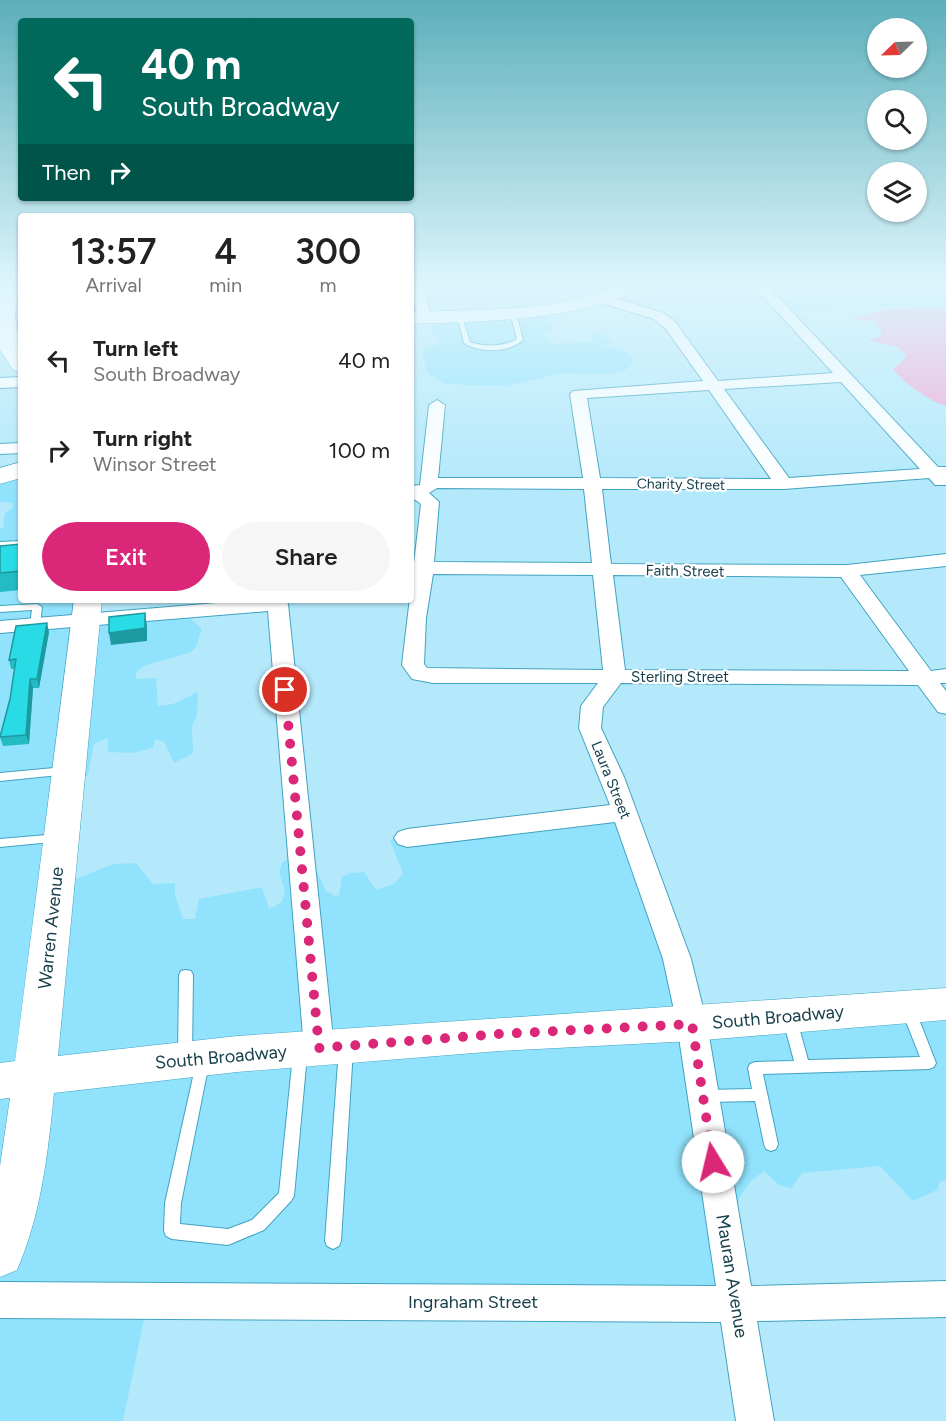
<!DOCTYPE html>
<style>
:root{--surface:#fff;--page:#f6f6f6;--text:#222;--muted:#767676;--accent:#db2777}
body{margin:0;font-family:Figtree,sans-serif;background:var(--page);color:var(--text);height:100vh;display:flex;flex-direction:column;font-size:22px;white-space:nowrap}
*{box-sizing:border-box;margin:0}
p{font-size:20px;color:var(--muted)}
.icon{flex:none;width:33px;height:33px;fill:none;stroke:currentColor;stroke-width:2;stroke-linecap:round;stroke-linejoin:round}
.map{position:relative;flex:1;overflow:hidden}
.sheet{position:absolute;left:18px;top:213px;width:396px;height:390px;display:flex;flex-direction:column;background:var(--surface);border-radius:6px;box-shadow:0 2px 4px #0004}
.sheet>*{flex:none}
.banner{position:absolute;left:18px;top:18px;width:396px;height:183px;border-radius:6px;box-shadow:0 2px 4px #0004;background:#00695c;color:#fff;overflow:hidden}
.needle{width:39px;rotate:247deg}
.controls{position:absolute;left:867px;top:18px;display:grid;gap:12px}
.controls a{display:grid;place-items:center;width:60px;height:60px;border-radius:50%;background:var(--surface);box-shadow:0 2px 4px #0004;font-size:30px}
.pin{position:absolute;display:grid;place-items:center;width:51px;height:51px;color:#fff;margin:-26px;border:3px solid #fff;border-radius:50%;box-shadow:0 2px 6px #0007}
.me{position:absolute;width:66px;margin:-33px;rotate:351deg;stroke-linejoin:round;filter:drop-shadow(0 0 4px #0008)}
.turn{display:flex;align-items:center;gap:21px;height:126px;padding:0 24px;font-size:27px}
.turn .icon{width:78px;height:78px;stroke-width:2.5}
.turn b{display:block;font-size:42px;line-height:51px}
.then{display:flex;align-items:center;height:57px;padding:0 24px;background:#0003;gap:12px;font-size:22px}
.eta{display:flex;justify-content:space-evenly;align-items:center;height:102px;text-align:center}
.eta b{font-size:36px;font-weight:600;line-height:42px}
.primary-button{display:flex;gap:12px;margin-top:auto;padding:12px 24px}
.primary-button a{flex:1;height:69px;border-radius:36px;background:var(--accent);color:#fff;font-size:24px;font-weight:600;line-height:69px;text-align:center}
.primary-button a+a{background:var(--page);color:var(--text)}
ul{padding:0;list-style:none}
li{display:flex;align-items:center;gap:18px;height:90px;padding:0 24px}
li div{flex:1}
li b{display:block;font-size:22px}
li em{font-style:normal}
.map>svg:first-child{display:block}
.built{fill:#91e3fd}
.green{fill:#efabd7}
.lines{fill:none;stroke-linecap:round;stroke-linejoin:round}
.lane-casing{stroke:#41a3bf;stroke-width:2}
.street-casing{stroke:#41a3bf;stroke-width:2}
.secondary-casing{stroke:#41a3bf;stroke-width:1}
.highway-casing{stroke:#41a3bf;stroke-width:1}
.lane{fill:#fff;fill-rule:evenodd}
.street{fill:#fff;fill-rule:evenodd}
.secondary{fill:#fff;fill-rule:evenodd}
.highway{fill:#fff;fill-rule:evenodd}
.wall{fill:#23bcc5}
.shaded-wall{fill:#1d99a0}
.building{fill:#29dbe5;stroke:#1d99a0;stroke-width:1.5}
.route{stroke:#db2777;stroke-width:10;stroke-dasharray:0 18}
.labels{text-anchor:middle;stroke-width:4.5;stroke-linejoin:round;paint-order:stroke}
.far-street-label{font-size:14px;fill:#17404c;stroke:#fff}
.street-label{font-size:15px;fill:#17404c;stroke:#fff}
.near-street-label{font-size:18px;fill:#17404c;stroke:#fff}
</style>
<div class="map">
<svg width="946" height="1421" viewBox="0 0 946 1421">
<rect width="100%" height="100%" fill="#b4e9fb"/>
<!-- built -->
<g class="built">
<polygon points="769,283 946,283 946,303 795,311"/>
<polygon points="560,313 549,317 548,319 555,330 545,333 546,340 552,344 593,342 590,333 599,332 613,342 601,346 622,349 632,356 633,363 628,369 611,374 559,373 544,378 502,386 445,384 427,373 422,351 426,347 444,343 436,339 430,327 443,324 439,322"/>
<polygon points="21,473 21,600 93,600 92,618 183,612 202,629 196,647 191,652 147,665 138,670 135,676 137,679 156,678 158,706 173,704 198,692 197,715 192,726 193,753 174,763 164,742 155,739 153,748 132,753 108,752 108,738 94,744 88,775 84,777 63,884 113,864 136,863 153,884 175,883 175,895 183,919 195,919 199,899 258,888 262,888 269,908 276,906 282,901 285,891 279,872 282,863 287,859 298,861 315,857 317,872 326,891 335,896 339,895 342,877 350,873 364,872 376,890 394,884 403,873 390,841 399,834 620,813 691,1026 946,1006 946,1180 940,1182 937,1190 913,1201 880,1166 802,1173 791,1188 779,1185 764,1171 750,1182 739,1198 733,1300 149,1295 123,1421 0,1421 0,529 3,528 5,513 12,508 13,503 0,502 0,478"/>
</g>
<!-- green -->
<path class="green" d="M946 308V406C932 403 900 380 893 369L901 363 906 355 898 347 868 340 881 336V332L875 322 854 319 881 310Z"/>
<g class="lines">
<defs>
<g id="lane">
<path d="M513 311 516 313 523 340C510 353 478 353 464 343L457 315 462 316 470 342C484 347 503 347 517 339L510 313Z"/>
<polygon points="21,541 21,547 0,548 0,542"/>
<polygon points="37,604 42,607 40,624 35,627 30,624 32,610 0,612 0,606"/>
<polygon points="65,767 69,768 71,771 69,774 0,781 0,773"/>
<polygon points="58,834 62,835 64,838 62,841 0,847 0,839"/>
<polygon points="186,970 191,971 193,975 192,1056 190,1060 185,1062 180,1060 178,1056 179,975 181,971"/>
<polygon points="908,1003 913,1005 915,1009 936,1063 934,1067 929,1069 763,1074 778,1144 776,1149 771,1151 766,1149 764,1144 755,1101 707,1102 702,1100 700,1096 702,1092 707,1090 752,1089 748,1068 750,1064 755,1062 794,1061 783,1020 785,1016 790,1014 795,1016 797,1020 808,1060 920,1057 901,1009 903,1005"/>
<polygon points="346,1043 351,1045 353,1049 341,1241 339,1246 333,1249 327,1246 325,1241 339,1049 341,1045"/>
<polygon points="300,1049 305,1051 307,1055 294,1196 291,1201 264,1230 228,1245 172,1239 166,1236 164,1231 165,1203 197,1059 202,1057 207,1059 209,1063 181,1203 180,1224 228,1229 252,1220 279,1193 293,1055 295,1051"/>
</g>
<g id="street">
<polygon points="411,283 422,283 431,317 429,320 419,320 417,317"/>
<path d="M751 283H765L938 467H946V485H935L929 478 784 489H602L611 564 847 565 946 554V566L860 575 931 671 946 669V683H940L946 691V714L938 712 918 685 621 683 603 707 601 728 624 777 691 959 707 1024 751 1286 946 1281V1317L757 1321 774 1421H736L721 1322 0 1318V1282L716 1286 677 1024 663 959 615 822 407 847 398 844 394 838 398 832 407 829 610 805 579 728 581 706 598 683H433L412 679 402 665 421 504 411 497V486L420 485 429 405 437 400 445 405 438 478H583L570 394 573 391 703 381 666 329 654 319 602 303V297H612L664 313 676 323 718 381 833 373ZM841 382 920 469 789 478 724 389ZM709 390 771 479 600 478 587 398ZM437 488 584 489 592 563 434 562 439 502 429 493ZM433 574 593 575 603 670 427 668 424 664 426 618ZM613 575 841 577 909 671 625 670Z"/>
<polygon points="21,377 21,387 0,388 0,378"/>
<polygon points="21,443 21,453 0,454 0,444"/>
<polygon points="253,600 285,600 288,604 334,1048 330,1057 319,1061 308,1057 304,1048 268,611 0,633 0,621"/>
</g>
<g id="secondary">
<path d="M626 283H650L647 287C572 321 493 321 411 324V312C484 309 559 313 626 283Z"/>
<path d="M74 600H102L58 1056 237 1036 946 988V1020L692 1041 499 1051 237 1072 54 1093C48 1153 41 1215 17 1270L0 1277V1166L10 1098 0 1099V1063L15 1061Z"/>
</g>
<g id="highway">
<polygon points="3,283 21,283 15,315 21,350 21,372 13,370 0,350 0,291"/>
<polygon points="21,462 21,478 0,484 0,468"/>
</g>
</defs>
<!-- lane casing -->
<use href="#lane" class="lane-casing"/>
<!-- street casing -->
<use href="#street" class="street-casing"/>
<!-- secondary casing -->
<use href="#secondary" class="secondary-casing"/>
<!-- highway casing -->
<use href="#highway" class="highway-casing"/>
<!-- lane -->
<use href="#lane" class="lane"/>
<!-- street -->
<use href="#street" class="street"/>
<!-- secondary -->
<use href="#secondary" class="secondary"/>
<!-- highway -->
<use href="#highway" class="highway"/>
</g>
<!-- wall -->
<g class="wall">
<polygon points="21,544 21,590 0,592 0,546"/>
<polygon points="49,632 39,688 33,688 29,744 3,746 0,737 10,699 15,669 11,669 9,660"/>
</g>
<!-- shaded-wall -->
<g class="shaded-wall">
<polygon points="145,613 147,626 147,641 111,645 109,633"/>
<polygon points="47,623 49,632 39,688 37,679"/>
<polygon points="30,679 33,688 29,744 26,735"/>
</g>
<!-- building -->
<g class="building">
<polygon points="21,481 21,491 19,491"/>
<polygon points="21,544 21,571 0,573 0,546"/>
<polygon points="145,613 145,628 109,633 109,617"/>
<polygon points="47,623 37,679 30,679 26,735 0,737 10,699 16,659 9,660 16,626"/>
</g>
<!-- sky -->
<linearGradient id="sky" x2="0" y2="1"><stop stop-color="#5cafba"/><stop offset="0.59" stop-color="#ddf5fd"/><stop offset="1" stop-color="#ddf5fd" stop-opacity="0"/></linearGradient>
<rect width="946" height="482" fill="url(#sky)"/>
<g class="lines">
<!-- route -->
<polyline class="route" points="285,690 319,1048 500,1034 692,1024 713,1162"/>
</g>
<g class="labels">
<!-- far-street labels -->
<g class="far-street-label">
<text transform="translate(681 484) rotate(1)" y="5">Charity Street</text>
</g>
<!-- street labels -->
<g class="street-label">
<text transform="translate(685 571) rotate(1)" y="5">Faith Street</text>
<text x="680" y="682">Sterling Street</text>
<text transform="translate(611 780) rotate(68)" y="5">Laura Street</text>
</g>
<!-- near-street labels -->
<g class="near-street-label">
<text transform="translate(51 928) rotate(-84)" y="6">Warren Avenue</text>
<text transform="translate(778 1017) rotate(-5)" y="6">South Broadway</text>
<text transform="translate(221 1057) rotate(-5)" y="6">South Broadway</text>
<text transform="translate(732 1276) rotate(81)" y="6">Mauran Avenue</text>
<text x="473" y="1308">Ingraham Street</text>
</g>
</g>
</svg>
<div class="controls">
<a><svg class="needle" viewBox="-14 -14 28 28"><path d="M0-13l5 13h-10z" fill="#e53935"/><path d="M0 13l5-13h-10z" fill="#767676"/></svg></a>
<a><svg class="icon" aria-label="search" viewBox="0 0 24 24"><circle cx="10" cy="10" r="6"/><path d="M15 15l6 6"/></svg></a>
<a><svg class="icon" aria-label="layers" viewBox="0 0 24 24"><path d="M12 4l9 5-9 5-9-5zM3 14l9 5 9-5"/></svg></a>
</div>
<div class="pin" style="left:285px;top:690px;background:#d93025"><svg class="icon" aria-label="arrive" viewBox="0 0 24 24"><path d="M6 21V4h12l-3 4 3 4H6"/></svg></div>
<svg class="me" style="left:713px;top:1162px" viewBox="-20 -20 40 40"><circle r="19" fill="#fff"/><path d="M0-13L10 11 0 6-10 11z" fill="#db2777"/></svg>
<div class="banner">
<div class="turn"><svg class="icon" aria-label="left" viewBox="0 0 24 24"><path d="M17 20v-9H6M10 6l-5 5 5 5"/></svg><div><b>40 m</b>South Broadway</div></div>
<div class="then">Then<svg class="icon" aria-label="right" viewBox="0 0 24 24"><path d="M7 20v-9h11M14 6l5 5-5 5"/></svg></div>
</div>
<section class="sheet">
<div class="eta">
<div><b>13:57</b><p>Arrival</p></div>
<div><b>4</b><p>min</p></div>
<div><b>300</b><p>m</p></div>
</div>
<ul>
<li><svg class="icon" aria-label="left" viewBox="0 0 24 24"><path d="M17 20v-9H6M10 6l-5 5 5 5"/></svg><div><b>Turn left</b><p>South Broadway</p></div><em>40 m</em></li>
<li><svg class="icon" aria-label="right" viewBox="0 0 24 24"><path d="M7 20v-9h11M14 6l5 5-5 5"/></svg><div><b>Turn right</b><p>Winsor Street</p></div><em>100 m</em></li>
</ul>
<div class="primary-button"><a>Exit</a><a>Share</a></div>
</section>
</div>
